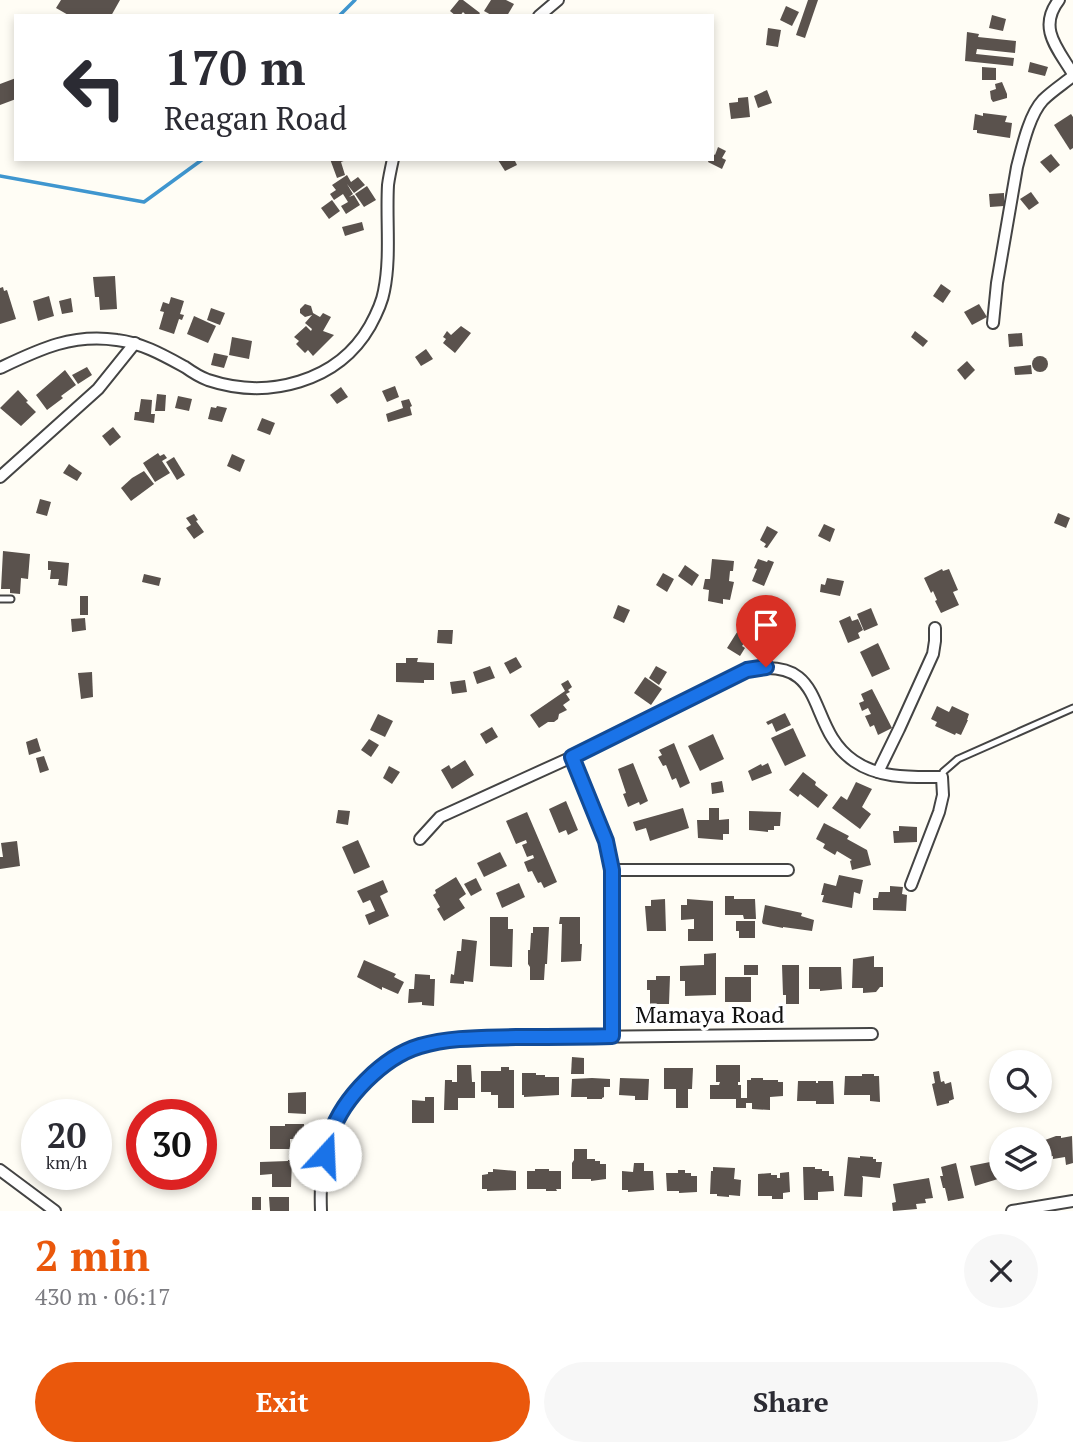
<!DOCTYPE html>
<meta charset="utf-8">
<style>
:root{--surface:#fff;--page:#f7f7f7;--text:#2b2b33;--muted:#7c7c81;--accent:#ea580c}
body{margin:0;font-family:"PT Serif",serif;background:var(--page);color:var(--text);height:100vh;display:flex;flex-direction:column;font-size:26px;white-space:nowrap}
*{box-sizing:border-box;margin:0}
p{font-size:23px;color:var(--muted)}
.icon{flex:none;width:38px;height:38px;fill:none;stroke:currentColor;stroke-width:2;stroke-linecap:round;stroke-linejoin:round}
.map{position:relative;height:1211px;overflow:hidden}
.side{display:flex;flex-direction:column;background:var(--surface);flex:1}
.side>*{flex:none}
.guide{position:absolute;left:14px;top:14px;width:700px;height:147px;border-radius:0px;box-shadow:0 4px 10px #0003;background:#fff;color:var(--text);overflow:hidden}
.controls{position:absolute;left:989px;top:1050px;display:grid;gap:14px}
.controls a{display:grid;place-items:center;width:63px;height:63px;border-radius:50%;background:var(--surface);box-shadow:0 4px 10px #0003;font-size:35px}
.speed{position:absolute;left:21px;top:1099px;display:flex;gap:14px;font-size:35px;font-weight:700;text-align:center}
.speed>*{display:grid;place-content:center;width:91px;height:91px;border-radius:50%;background:var(--surface);box-shadow:0 4px 10px #0003;line-height:1}
.speed small{font-size:18px;font-weight:400}
.speed .limit{border:10px solid #d22;background:#fff;color:#111}
.pin{position:absolute;display:grid;place-items:center;width:60px;height:60px;color:#fff;margin:-72px -30px;border-radius:50% 50% 50% 0;rotate:-45deg;box-shadow:0 0 7px #0007}
.pin .icon{rotate:45deg}
.me{position:absolute;width:77px;margin:-38px;rotate:20deg;stroke-linejoin:round;filter:drop-shadow(0 0 5px #0008)}
.turn{display:flex;align-items:center;gap:24px;height:147px;padding:0 35px;font-size:32px}
.turn .icon{width:91px;height:91px;stroke-width:2.5}
.turn b{display:block;font-size:49px;line-height:60px}
.round{display:grid;place-items:center;flex:none;width:74px;height:74px;border-radius:37px;background:var(--page)}
.overview{display:flex;align-items:center;justify-content:space-between;height:119px;padding:0 35px}
h1{font-size:42px;font-weight:700;line-height:52px;color:var(--accent)}
.action{display:flex;gap:14px;margin-top:auto;padding:14px 35px}
.action a{flex:1;height:80px;border-radius:42px;background:var(--accent);color:#fff;font-size:28px;font-weight:700;line-height:80px;text-align:center}
.action a+a{background:var(--page);color:var(--text)}
.map>svg:first-child{display:block}
.lines{fill:none;stroke-linecap:round;stroke-linejoin:round}
.stream{stroke:#3f96cf;stroke-width:3.5}
.building{fill:#5a524d}
.service-casing{stroke:#444;stroke-width:9}
.minor-casing{stroke:#444;stroke-width:14}
.service{stroke:#fff;stroke-width:5}
.minor{stroke:#fff;stroke-width:10}
.route-casing{stroke:#114b97;stroke-width:18}
.route{stroke:#1a73e8;stroke-width:12}
.labels{text-anchor:middle;stroke-width:7;stroke-linejoin:round;paint-order:stroke}
.street-label{font-size:24px;fill:#111;stroke:#fff}
</style>
<div class="map">
<svg width="1073" height="1211" viewBox="0 0 1073 1211">
<rect width="100%" height="100%" fill="#fffdf5"/>
<g class="lines">
<!-- stream -->
<g class="stream">
<polyline points="339,16 355,0"/>
<polyline points="0,176 144,202 203,159"/>
</g>
</g>
<!-- building -->
<g class="building">
<polygon points="61,0 120,0 111,16 70,16 56,8"/>
<polygon points="459,0 463,0 480,13 478,16 467,16 463,12 460,16 456,16 450,11"/>
<polygon points="491,0 506,0 514,4 507,16 493,16 484,11"/>
<polygon points="808,0 818,0 805,38 796,35"/>
<polygon points="786,6 799,12 792,26 780,20"/>
<polygon points="992,15 1006,19 1003,31 989,28"/>
<polygon points="768,28 781,30 778,47 766,45"/>
<polygon points="967,32 979,34 978,37 1016,41 1015,53 977,49 976,54 1014,58 1013,66 965,61"/>
<polygon points="1030,62 1048,67 1045,76 1028,72"/>
<polygon points="982,67 996,68 996,80 982,80"/>
<polygon points="16,78 16,99 0,105 0,84"/>
<polygon points="1002,82 1007,94 1007,98 993,102 991,99 990,91 996,89 995,84"/>
<polygon points="767,90 772,103 758,108 754,96"/>
<polygon points="748,97 750,117 731,119 729,103 738,102 738,98"/>
<polygon points="983,113 1007,116 1005,122 1012,123 1010,138 977,133 977,130 973,130 975,114 983,116"/>
<polygon points="1071,114 1073,117 1073,148 1070,150 1054,125"/>
<polygon points="718,147 726,151 722,158 726,160 722,169 708,162 709,159 712,159 712,153 715,155"/>
<polygon points="1051,154 1060,165 1050,173 1040,162"/>
<polygon points="330,159 349,159 341,162 345,175 337,178"/>
<polygon points="500,159 514,159 517,165 505,171 498,160"/>
<polygon points="347,175 351,182 358,177 365,185 354,193 347,184 353,194 349,197 354,195 360,205 346,214 341,206 348,202 343,194 334,200 330,194 336,190 332,185"/>
<polygon points="367,186 376,200 364,207 355,194"/>
<polygon points="1031,192 1039,203 1029,210 1020,199"/>
<polygon points="1004,193 1004,206 990,207 989,194"/>
<polygon points="332,200 340,211 329,219 321,208"/>
<polygon points="362,222 364,230 345,236 342,227"/>
<polygon points="115,276 117,309 100,310 99,297 95,297 93,277"/>
<polygon points="941,284 951,291 943,303 933,296"/>
<polygon points="3,287 4,291 7,290 16,319 0,324 0,288"/>
<polygon points="49,296 54,316 38,321 33,301"/>
<polygon points="171,297 184,301 180,314 184,315 182,320 179,319 174,334 159,329 164,312 160,311 163,302 169,304"/>
<polygon points="71,298 73,312 62,314 59,301"/>
<polygon points="305,304 311,306 313,313 320,317 323,313 331,317 323,331 334,335 313,356 308,350 305,353 296,344 299,341 294,337 306,326 311,331 312,329 305,323 312,315 305,317 300,313 300,309"/>
<polygon points="979,304 987,317 972,325 964,312"/>
<polygon points="211,308 225,313 220,325 207,320"/>
<polygon points="194,316 216,326 208,343 187,334"/>
<polygon points="461,326 471,333 455,353 443,343 446,339 443,337 447,331 451,335"/>
<polygon points="915,331 928,341 923,347 911,337"/>
<polygon points="1022,333 1023,346 1009,347 1008,334"/>
<polygon points="232,337 252,341 249,359 229,355"/>
<polygon points="426,349 433,359 421,366 415,357"/>
<polygon points="214,353 228,356 224,368 211,365"/>
<circle cx="1040" cy="364" r="8"/>
<polygon points="967,361 975,370 965,380 957,370"/>
<polygon points="1031,365 1032,374 1015,375 1014,367"/>
<polygon points="87,367 92,375 78,384 72,375"/>
<polygon points="65,370 76,385 61,396 63,398 47,410 36,395"/>
<polygon points="395,386 399,397 387,402 382,391"/>
<polygon points="341,387 348,397 337,404 330,395"/>
<polygon points="18,390 28,401 26,402 36,412 21,426 0,408"/>
<polygon points="157,394 166,395 165,411 155,411"/>
<polygon points="178,396 192,399 189,411 175,408"/>
<polygon points="141,399 152,400 151,414 155,414 154,423 134,420 135,412 139,412"/>
<polygon points="409,399 412,406 410,407 412,415 388,422 386,414 403,408 401,401"/>
<polygon points="217,406 227,408 222,422 208,419 211,407 216,408"/>
<polygon points="262,418 275,423 270,435 257,430"/>
<polygon points="113,427 121,437 110,446 102,436"/>
<polygon points="158,453 160,456 164,454 167,458 162,461 170,473 155,482 143,463"/>
<polygon points="232,454 245,460 240,472 227,466"/>
<polygon points="174,457 185,475 177,480 166,462"/>
<polygon points="69,464 82,473 77,481 63,473"/>
<polygon points="144,471 154,484 131,501 121,488 132,478"/>
<polygon points="40,499 51,502 47,516 36,513"/>
<polygon points="1058,513 1070,518 1066,528 1054,523"/>
<polygon points="194,514 198,520 196,521 204,532 194,539 186,528 191,525 186,518"/>
<polygon points="824,524 835,529 830,542 818,536"/>
<polygon points="767,526 778,532 767,548 764,547 766,544 760,540"/>
<polygon points="3,551 30,554 28,579 21,578 20,594 10,593 10,589 1,589"/>
<polygon points="712,559 734,561 733,571 730,571 729,581 734,582 730,600 723,599 723,604 708,601 709,590 703,589 705,579 710,579"/>
<polygon points="758,559 767,562 768,560 774,562 764,586 752,581 757,569 754,568"/>
<polygon points="48,561 69,563 67,586 58,585 59,579 50,579 51,570 48,570"/>
<polygon points="685,565 699,575 692,586 678,576"/>
<polygon points="942,569 943,571 949,569 958,590 953,592 959,605 941,613 935,601 937,600 933,591 931,593 924,578"/>
<polygon points="663,573 674,579 667,592 656,585"/>
<polygon points="144,574 161,578 159,586 142,582"/>
<polygon points="827,578 844,581 840,596 820,592 821,584 825,585"/>
<rect x="80" y="596" width="8" height="19"/>
<polygon points="618,605 630,610 624,623 613,618"/>
<polygon points="871,608 878,625 864,631 857,614"/>
<polygon points="850,616 852,621 858,619 863,630 858,633 860,638 848,643 839,621"/>
<polygon points="85,618 86,630 72,632 71,619"/>
<polygon points="739,629 749,636 742,646 745,648 740,656 727,648"/>
<polygon points="438,630 453,630 452,644 437,643"/>
<polygon points="878,643 890,669 872,677 860,652"/>
<polygon points="516,657 522,667 510,674 504,663"/>
<polygon points="406,658 418,658 417,662 434,663 434,680 424,680 424,683 396,682 396,663 406,663"/>
<polygon points="490,666 495,678 477,684 473,672"/>
<polygon points="656,666 667,672 659,685 649,678"/>
<polygon points="92,672 93,697 81,699 78,673"/>
<polygon points="645,677 662,689 651,705 634,693"/>
<polygon points="465,680 467,692 452,694 450,682"/>
<polygon points="568,680 572,687 568,690 570,692 566,694 570,700 563,705 567,710 559,714 558,719 554,722 548,722 539,728 530,715 565,691 561,684"/>
<polygon points="872,689 892,728 878,735 874,725 870,727 865,716 871,714 868,708 862,711 859,703 864,701 861,694"/>
<polygon points="937,706 949,712 952,706 969,714 967,720 968,720 961,735 956,733 955,735 935,726 937,722 931,719"/>
<polygon points="785,713 791,725 776,732 772,723 768,725 766,722"/>
<polygon points="378,714 393,721 385,737 370,730"/>
<polygon points="492,727 498,737 486,744 480,734"/>
<polygon points="793,728 806,756 785,766 771,738"/>
<polygon points="713,734 724,759 700,771 688,746"/>
<polygon points="37,738 41,751 29,755 26,742"/>
<polygon points="369,739 379,745 371,757 361,750"/>
<polygon points="674,743 690,783 680,788 676,778 672,780 666,765 663,766 658,757 662,755 659,750"/>
<polygon points="44,756 49,770 40,773 36,758"/>
<polygon points="465,760 474,775 452,789 441,770 449,765 451,769"/>
<polygon points="633,763 648,801 640,805 639,802 628,807 623,794 626,793 618,769"/>
<polygon points="768,763 772,773 752,781 748,771 761,764 762,766"/>
<polygon points="389,766 400,772 392,784 383,778"/>
<polygon points="803,772 816,782 815,785 828,795 818,808 800,794 798,797 789,790"/>
<polygon points="722,781 724,792 712,794 711,783"/>
<polygon points="856,782 872,789 862,807 871,814 860,829 832,808 841,796 847,800"/>
<polygon points="566,801 578,830 568,835 566,830 559,833 549,809"/>
<polygon points="683,808 689,828 650,841 646,828 636,831 633,822"/>
<polygon points="709,808 719,808 719,820 729,819 729,834 723,834 723,840 698,838 697,820 709,820"/>
<polygon points="338,810 350,811 348,825 336,823"/>
<polygon points="749,811 781,812 780,826 774,826 774,830 768,830 768,832 749,830"/>
<polygon points="527,812 557,882 544,888 541,882 538,883 532,871 528,872 524,862 534,858 533,855 527,857 522,845 527,843 526,840 516,844 506,821"/>
<polygon points="824,823 849,836 847,839 867,850 871,865 852,870 850,861 852,860 837,851 835,855 823,848 825,844 816,839"/>
<polygon points="899,826 917,827 917,842 894,843 893,831 899,831"/>
<polygon points="358,840 370,867 354,874 342,847"/>
<polygon points="17,841 20,866 0,869 0,857 3,857 1,843"/>
<polygon points="500,852 507,866 484,877 477,863"/>
<polygon points="839,875 863,880 860,894 854,892 852,908 822,902 824,895 821,895 824,883 836,886"/>
<polygon points="456,877 466,894 459,899 465,908 444,921 437,909 440,907 433,895 436,893 435,890"/>
<polygon points="476,878 482,890 471,896 464,884"/>
<polygon points="383,880 388,892 380,896 389,916 369,925 365,915 375,911 370,900 363,903 357,891"/>
<polygon points="519,883 525,897 502,908 496,893"/>
<polygon points="890,886 903,887 902,894 907,895 906,911 873,910 873,898 878,898 879,892 890,892"/>
<polygon points="725,896 734,896 734,899 755,899 756,919 744,919 743,915 725,915"/>
<polygon points="665,899 666,931 647,931 645,906 651,906 651,900"/>
<polygon points="687,899 713,901 713,941 688,941 688,929 694,929 694,919 681,920 681,905 687,905"/>
<polygon points="765,905 802,913 801,916 814,920 812,931 783,927 783,928 763,924 762,922"/>
<polygon points="490,917 508,917 508,929 513,929 512,967 490,966"/>
<polygon points="560,917 580,917 580,944 582,944 581,961 561,962 562,924 559,924"/>
<polygon points="736,921 755,921 755,938 739,938 739,931 736,931"/>
<polygon points="533,927 549,927 547,964 545,964 544,980 530,980 530,967 528,964 528,950 530,950 531,933 533,933"/>
<polygon points="462,939 477,941 473,982 464,981 464,984 450,983 451,974 454,975 457,951 461,951"/>
<polygon points="716,953 716,995 685,996 685,981 680,981 680,966 704,965 704,954"/>
<polygon points="874,956 874,967 883,967 883,987 880,987 876,992 863,993 863,988 852,988 853,959"/>
<polygon points="364,960 396,974 394,977 404,982 398,994 382,987 382,990 357,977"/>
<rect x="744" y="965" width="14" height="10"/>
<polygon points="782,965 799,965 799,1004 786,1004 786,995 783,995"/>
<polygon points="809,967 841,967 842,989 820,991 820,989 809,989"/>
<polygon points="415,974 430,975 430,979 435,979 434,1006 422,1005 422,1002 408,1003 409,989 414,989"/>
<polygon points="656,976 670,976 669,1004 650,1004 650,990 647,990 647,980 656,980"/>
<rect x="725" y="977" width="26" height="25"/>
<polygon points="572,1057 584,1058 584,1074 571,1074"/>
<polygon points="457,1065 471,1065 472,1082 475,1082 475,1098 458,1098 458,1110 444,1110 445,1080 452,1080 452,1082 457,1082"/>
<polygon points="716,1065 740,1065 740,1082 738,1082 738,1085 741,1085 741,1098 747,1098 747,1080 751,1080 751,1078 763,1078 763,1080 778,1080 778,1082 783,1082 783,1096 770,1097 770,1110 752,1109 752,1103 746,1103 746,1108 736,1108 736,1099 710,1099 710,1085 719,1085 720,1082 716,1082"/>
<polygon points="501,1067 509,1067 509,1070 514,1070 514,1108 498,1108 498,1095 491,1095 491,1092 481,1092 481,1071 501,1071"/>
<polygon points="664,1068 693,1068 692,1089 688,1089 688,1108 676,1108 676,1089 664,1089"/>
<polygon points="939,1071 941,1082 944,1081 945,1084 951,1082 954,1099 949,1101 949,1103 937,1106 932,1084 935,1083 933,1072"/>
<polygon points="522,1073 536,1073 536,1075 545,1075 545,1077 559,1077 559,1095 524,1097 524,1095 522,1095"/>
<polygon points="862,1074 874,1074 874,1076 879,1076 880,1102 870,1101 870,1095 844,1095 845,1076 862,1076"/>
<polygon points="592,1078 610,1079 610,1087 604,1087 604,1097 602,1098 602,1099 587,1099 587,1097 571,1097 572,1079"/>
<polygon points="620,1078 649,1079 648,1100 635,1100 635,1096 619,1095"/>
<polygon points="798,1081 816,1081 816,1083 818,1083 818,1081 833,1081 834,1104 816,1104 816,1101 797,1101"/>
<polygon points="306,1092 306,1114 288,1113 288,1093"/>
<polygon points="425,1097 434,1097 434,1123 412,1123 412,1100 425,1101"/>
<polygon points="285,1124 304,1124 304,1139 290,1139 290,1149 270,1149 270,1126 285,1126"/>
<polygon points="1056,1136 1061,1136 1061,1138 1072,1136 1073,1163 1066,1165 1065,1157 1053,1159 1053,1156 1049,1157 1045,1140"/>
<polygon points="574,1149 587,1149 587,1159 595,1159 595,1161 600,1161 600,1164 606,1164 606,1179 591,1181 591,1179 572,1179 572,1163 574,1160"/>
<polygon points="860,1156 873,1157 873,1159 876,1159 876,1162 882,1162 880,1178 862,1176 863,1178 862,1197 844,1196 848,1157 860,1158"/>
<polygon points="288,1160 292,1160 291,1187 272,1187 272,1174 260,1175 260,1162 288,1161"/>
<polygon points="995,1161 998,1179 975,1186 970,1166"/>
<polygon points="634,1163 644,1163 644,1171 653,1171 654,1190 628,1192 628,1190 622,1190 622,1171 633,1172"/>
<polygon points="956,1163 964,1198 948,1201 945,1188 943,1188 940,1176 943,1176 941,1167"/>
<polygon points="713,1167 735,1168 734,1179 741,1180 740,1196 729,1195 729,1197 717,1196 717,1194 710,1194 711,1171 713,1171"/>
<polygon points="803,1167 815,1167 815,1169 822,1169 822,1171 829,1171 829,1176 833,1176 834,1191 818,1192 818,1200 804,1200"/>
<polygon points="493,1169 516,1171 516,1190 487,1191 487,1189 482,1189 482,1175 488,1174 488,1172 493,1172"/>
<polygon points="535,1169 549,1169 549,1171 561,1171 561,1189 556,1189 557,1191 546,1191 546,1189 527,1189 527,1171 535,1171"/>
<polygon points="678,1170 685,1170 685,1173 691,1173 691,1176 697,1176 697,1192 679,1193 679,1191 667,1191 666,1173 678,1173"/>
<polygon points="789,1172 790,1192 783,1193 783,1199 772,1199 772,1196 758,1196 758,1174 771,1173 771,1175 777,1175 777,1178 780,1178 780,1173"/>
<polygon points="929,1178 933,1198 925,1199 926,1203 916,1204 917,1209 893,1211 892,1203 896,1202 893,1184"/>
<rect x="252" y="1197" width="9" height="13"/>
<polygon points="269,1197 289,1197 289,1211 270,1211"/>
</g>
<g class="lines">
<defs>
<g id="service">
<polyline points="0,599 11,599"/>
<polyline points="942,777 943,772 958,759 1073,708"/>
</g>
<g id="minor">
<path d="M1059 0C1037 28 1058 49 1073 74"/>
<polyline points="539,16 558,0"/>
<path d="M993 323 997 283 1017 167C1022 148 1029 115 1043 100 1052 91 1063 84 1073 76"/>
<path d="M0 368C38 350 72 333 117 340 142 343 163 355 185 367 192 372 200 377 208 380 268 400 338 382 370 326 376 315 382 303 384 291 391 257 386 220 388 185 389 177 391 168 393 159"/>
<polyline points="0,477 98,389 135,343"/>
<polyline points="572,757 606,841 612,870 612,1036"/>
<polyline points="878,772 899,729 933,654 935,641 935,628"/>
<path d="M420 839 440 817 572 757 747 670C831 655 804 727 854 761 880 779 912 777 942 777L943 795 939 812 911 885"/>
<polyline points="612,870 788,870"/>
<polyline points="0,1170 55,1211"/>
<path d="M321 1211C320 1185 321 1156 331 1132 346 1096 380 1060 417 1047 437 1040 459 1040 480 1038L872 1034"/>
<polyline points="1012,1211 1073,1201"/>
</g>
</defs>
<!-- service casing -->
<use href="#service" class="service-casing"/>
<!-- minor casing -->
<use href="#minor" class="minor-casing"/>
<!-- service -->
<use href="#service" class="service"/>
<!-- minor -->
<use href="#minor" class="minor"/>
</g>
<g class="lines">
<defs>
<path id="route" d="M325 1155C327 1148 328 1141 331 1134 343 1098 383 1057 420 1046 451 1037 484 1038 516 1037 548 1037 580 1037 612 1036V870L606 841 572 757 747 670 766 667"/>
</defs>
<!-- route casing -->
<use href="#route" class="route-casing"/>
<!-- route -->
<use href="#route" class="route"/>
</g>
<g class="labels">
<!-- street labels -->
<g class="street-label">
<text x="710" y="1023">Mamaya Road</text>
</g>
</g>
</svg>
<div class="controls">
<a><svg class="icon" aria-label="search" viewBox="0 0 24 24"><circle cx="10" cy="10" r="6"/><path d="M15 15l6 6"/></svg></a>
<a><svg class="icon" aria-label="layers" viewBox="0 0 24 24"><path d="M12 4l9 5-9 5-9-5zM3 14l9 5 9-5"/></svg></a>
</div>
<div class="speed"><div>20<small>km/h</small></div><div class="limit">30</div></div>
<div class="pin" style="left:766px;top:667px;background:#d93025"><svg class="icon" aria-label="arrive" viewBox="0 0 24 24"><path d="M6 21V4h12l-3 4 3 4H6"/></svg></div>
<svg class="me" style="left:325px;top:1155px" viewBox="-20 -20 40 40"><circle r="19" fill="#fff"/><path d="M0-13L10 11 0 6-10 11z" fill="#1a73e8"/></svg>
<div class="guide">
<div class="turn"><svg class="icon" aria-label="left" viewBox="0 0 24 24"><path d="M17 20v-9H6M10 6l-5 5 5 5"/></svg><div><b>170 m</b>Reagan Road</div></div>
</div>
</div>
<section class="side">
<div class="overview"><div><h1>2 min</h1><p>430 m · 06:17</p></div><a class="round"><svg class="icon" aria-label="close" viewBox="0 0 24 24"><path d="M6 6l12 12M18 6L6 18"/></svg></a></div>
<div class="action"><a>Exit</a><a>Share</a></div>
</section>
